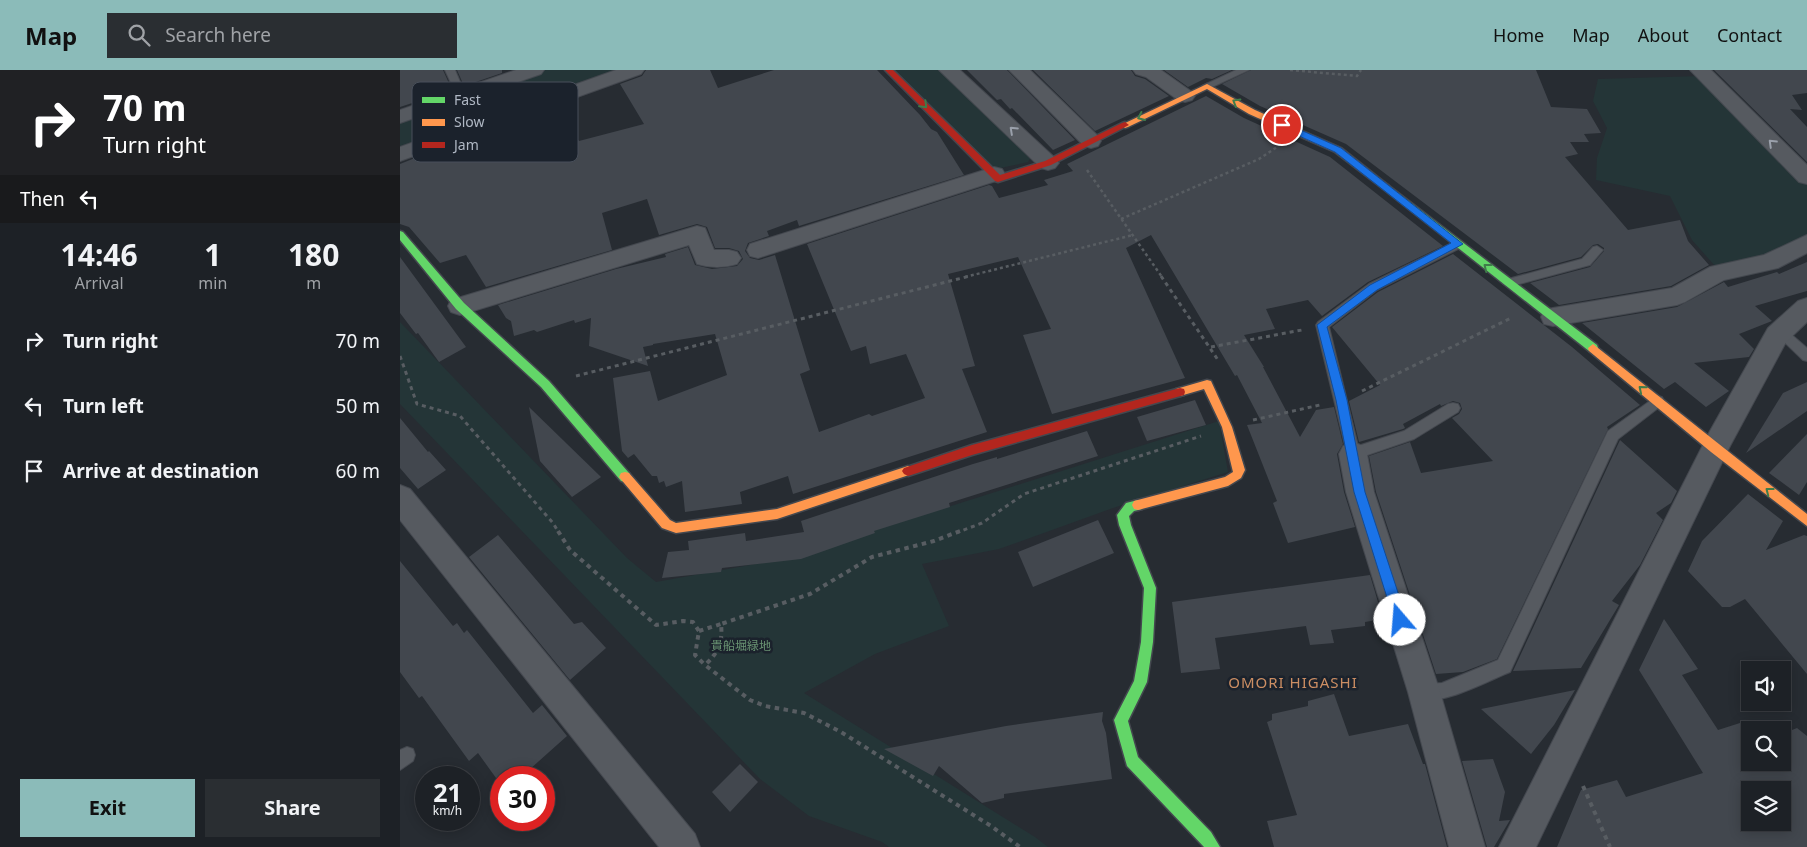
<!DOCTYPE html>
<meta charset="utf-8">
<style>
:root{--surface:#1d2126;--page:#2a2e32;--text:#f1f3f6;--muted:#a0a3a7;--line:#3b3e43;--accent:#8bbbb9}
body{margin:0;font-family:"Noto Sans","Noto Sans JP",sans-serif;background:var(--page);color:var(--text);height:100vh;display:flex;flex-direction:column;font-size:19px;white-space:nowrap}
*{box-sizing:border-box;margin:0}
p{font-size:16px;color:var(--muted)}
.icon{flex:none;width:28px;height:28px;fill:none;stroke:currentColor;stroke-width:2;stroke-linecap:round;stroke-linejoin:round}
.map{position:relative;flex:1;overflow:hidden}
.drawer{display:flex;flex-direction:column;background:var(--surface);width:400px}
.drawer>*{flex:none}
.hud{background:#202124;color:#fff;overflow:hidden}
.controls{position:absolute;left:1341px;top:591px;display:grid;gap:10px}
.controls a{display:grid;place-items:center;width:50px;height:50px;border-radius:0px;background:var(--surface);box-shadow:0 2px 12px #0003,0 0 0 1px var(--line);font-size:25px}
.speed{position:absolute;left:15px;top:696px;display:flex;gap:10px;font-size:25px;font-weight:700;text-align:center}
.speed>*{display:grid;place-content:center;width:65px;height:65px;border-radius:50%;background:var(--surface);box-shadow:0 2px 12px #0003,0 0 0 1px var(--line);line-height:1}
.speed small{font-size:12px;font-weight:400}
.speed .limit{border:8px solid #d22;background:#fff;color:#111}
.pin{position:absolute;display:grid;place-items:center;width:42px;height:42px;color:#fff;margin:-21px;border:2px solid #fff;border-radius:50%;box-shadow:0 1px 5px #0007}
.me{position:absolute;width:55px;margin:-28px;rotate:342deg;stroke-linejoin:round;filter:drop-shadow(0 0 4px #0008)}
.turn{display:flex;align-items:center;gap:18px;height:105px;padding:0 20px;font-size:22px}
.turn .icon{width:65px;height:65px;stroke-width:2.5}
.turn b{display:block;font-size:35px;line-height:42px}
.then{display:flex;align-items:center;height:48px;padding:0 20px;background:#0003;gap:10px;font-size:19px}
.eta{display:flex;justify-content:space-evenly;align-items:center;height:85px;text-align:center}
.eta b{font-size:30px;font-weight:700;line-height:35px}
.action{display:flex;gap:10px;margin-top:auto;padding:10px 20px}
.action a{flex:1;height:58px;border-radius:0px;background:var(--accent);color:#111;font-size:20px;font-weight:700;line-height:58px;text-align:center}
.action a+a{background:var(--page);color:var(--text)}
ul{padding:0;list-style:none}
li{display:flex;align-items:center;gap:15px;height:65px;padding:0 20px}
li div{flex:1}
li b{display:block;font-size:19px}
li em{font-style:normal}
header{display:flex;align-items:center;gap:30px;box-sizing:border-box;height:70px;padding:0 25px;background:var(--accent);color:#111}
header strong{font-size:24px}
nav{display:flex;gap:28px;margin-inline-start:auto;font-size:18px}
.search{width:350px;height:45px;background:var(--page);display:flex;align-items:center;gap:12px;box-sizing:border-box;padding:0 18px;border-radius:0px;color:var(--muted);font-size:19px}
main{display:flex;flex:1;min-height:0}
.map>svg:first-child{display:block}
.green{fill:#243537}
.building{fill:#42474e;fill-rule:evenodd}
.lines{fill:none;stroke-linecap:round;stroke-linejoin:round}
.lane-casing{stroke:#44484f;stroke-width:2}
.street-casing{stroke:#44484f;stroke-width:2}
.fast-casing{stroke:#44484f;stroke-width:3}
.slow-casing{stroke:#44484f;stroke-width:3}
.jam-casing{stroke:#44484f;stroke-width:3}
.path-far2{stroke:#585d62;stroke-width:2.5;stroke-dasharray:3 3;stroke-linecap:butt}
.path-far1{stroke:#585d62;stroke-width:3;stroke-dasharray:4 4;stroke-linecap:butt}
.path{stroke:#585d62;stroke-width:4;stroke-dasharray:4.5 4.5;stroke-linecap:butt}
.lane{fill:#565a60;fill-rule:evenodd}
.street{fill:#565a60;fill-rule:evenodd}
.fast{fill:#63d668;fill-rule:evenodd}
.slow{fill:#ff974d;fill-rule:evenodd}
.jam{fill:#b3261e;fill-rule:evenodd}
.oneway{stroke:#3f7c4a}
.oneway2{stroke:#9aa0ab}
.route{fill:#1a73e8;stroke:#114b97}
.labels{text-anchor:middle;stroke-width:5;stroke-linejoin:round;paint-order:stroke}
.park-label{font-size:12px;fill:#699372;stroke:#1b222c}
.quarter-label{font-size:15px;letter-spacing:1px;fill:#cc8e63;stroke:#1b222c}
.key{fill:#1b222c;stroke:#484f5a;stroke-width:1}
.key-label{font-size:14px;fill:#b0b8c4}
</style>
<header>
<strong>Map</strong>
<div class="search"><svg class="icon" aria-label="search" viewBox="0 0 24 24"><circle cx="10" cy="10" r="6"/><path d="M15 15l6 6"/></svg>Search here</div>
<nav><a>Home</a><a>Map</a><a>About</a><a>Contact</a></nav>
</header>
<main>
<section class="drawer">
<div class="hud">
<div class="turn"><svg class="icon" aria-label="right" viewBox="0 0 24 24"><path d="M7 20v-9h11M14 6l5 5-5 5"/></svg><div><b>70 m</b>Turn right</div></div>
<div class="then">Then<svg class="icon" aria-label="left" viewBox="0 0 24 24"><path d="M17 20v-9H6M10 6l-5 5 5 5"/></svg></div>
</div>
<div class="eta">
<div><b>14:46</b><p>Arrival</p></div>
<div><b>1</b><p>min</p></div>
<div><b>180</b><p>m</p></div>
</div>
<ul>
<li><svg class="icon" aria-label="right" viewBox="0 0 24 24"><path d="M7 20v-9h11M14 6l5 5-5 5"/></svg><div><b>Turn right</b></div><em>70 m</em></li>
<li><svg class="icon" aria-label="left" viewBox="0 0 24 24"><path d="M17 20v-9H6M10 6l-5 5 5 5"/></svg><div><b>Turn left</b></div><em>50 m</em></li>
<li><svg class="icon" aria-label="arrive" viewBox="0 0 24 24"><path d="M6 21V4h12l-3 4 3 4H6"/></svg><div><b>Arrive at destination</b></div><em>60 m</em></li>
</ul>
<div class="action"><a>Exit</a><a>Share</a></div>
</section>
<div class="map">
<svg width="1407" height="777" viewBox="0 0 1407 777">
<rect width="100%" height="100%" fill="#272c32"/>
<!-- green -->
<g class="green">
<polygon points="141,0 223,0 0,77 0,47"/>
<polygon points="494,0 545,0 632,85 628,92 596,99"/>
<polygon points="1301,6 1407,113 1407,164 1378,182 1315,196 1292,170 1270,126 1196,110 1197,88 1207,58 1193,31 1198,9"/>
<polygon points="0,252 227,488 256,512 384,489 819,351 828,402 713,438 599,479 522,494 549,556 475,584 404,623 635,767 648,777 489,777 482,772 409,746 360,709 0,334"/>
</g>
<!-- building -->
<g class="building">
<polygon points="0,0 43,0 52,20 0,37"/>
<polygon points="57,0 102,0 102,3 64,16"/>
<polygon points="246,0 310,0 318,18 374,0 477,0 520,45 531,59 537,62 564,105 399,156 397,150 367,161 369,166 348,173 345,181 350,188 359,190 375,185 410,300 400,304 419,362 469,344 472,346 525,328 506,284 470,294 466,276 451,281 407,174 589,115 592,116 599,128 648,115 644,110 673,101 667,94 806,26 844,48 930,87 1043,176 968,212 922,246 908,230 866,239 875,259 844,265 864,297 863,297 900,367 916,340 934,337 943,374 937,384 944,422 955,457 888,473 873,433 877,431 847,355 862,353 837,305 835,306 751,165 726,178 785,308 652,344 623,265 651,259 618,187 548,204 575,296 562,299 587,362 393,424 388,406 340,422 342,434 285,442 282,411 266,417 264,411 259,413 257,406 252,406 234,384 228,388 222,381 213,308 250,301 258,331 327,305 315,264 253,274 253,275 243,277 248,296 189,276 191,248 175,253 174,250 137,262 134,260 114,266 111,251 106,248 98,235 216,199 266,187 265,184 288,177 295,195 312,199 337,196 343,189 339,181 329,178 315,178 307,157 297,154 259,165 247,129 202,143 212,180 86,217 66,185 40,193 9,157 0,154 0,94 30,82 31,84 156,37 179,71 244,54 220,14 242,6"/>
<polygon points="567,0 607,0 675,70 653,80 612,38 610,39 601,29 597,30"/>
<polygon points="633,0 731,0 735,6 745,9 769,26 695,61"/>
<polygon points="764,0 832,0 812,9 806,8 788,17"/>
<polygon points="851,0 1136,0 1151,37 1187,39 1201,63 1184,64 1189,72 1170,72 1178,84 1165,87 1228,160 1280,150 1288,171 1309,195 1271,216 1159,235 1130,213 1190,197 1204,181 1204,178 1198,174 1193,175 1181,187 1118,204 946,74 860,36 822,14"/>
<polygon points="1314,0 1407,0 1407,23 1392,25 1402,40 1390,39 1407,57 1407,92"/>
<polygon points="1053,184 1172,277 1240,335 1207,357 1208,359 1097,589 1063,602 1036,604 976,422 969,386 1010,372 1021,403 1093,391 1052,348 1059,344 1062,339 1060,333 1053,331 1041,336 1040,334 1003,354 1005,358 1003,359 959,372 949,331 980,315 932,257 978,222"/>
<polygon points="0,187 66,277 39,292 18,263 16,264 0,243"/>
<polygon points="1407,192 1407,221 1355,236 1372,251 1339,264 1354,279 1349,287 1294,293 1329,321 1306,337 1275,312 1264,319 1182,253 1277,237 1324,212 1328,217 1377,202 1379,204"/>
<polygon points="1407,312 1407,341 1346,383 1383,323"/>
<polygon points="795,330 806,355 747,371 737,347"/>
<polygon points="129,337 201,407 172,427 140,391"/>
<polygon points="0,348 28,382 29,381 46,400 18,419 0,398"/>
<polygon points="687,361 698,386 549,433 550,437 474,461 475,463 401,489 322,498 321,502 262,508 268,482 289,480 288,471 345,463 346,471 404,462 401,451 573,394 597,387 597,389"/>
<polygon points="1407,364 1407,412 1399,425 1369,403"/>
<polygon points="1220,370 1277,421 1271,433 1256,443 1263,450 1240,495 1212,531 1219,535 1181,598 1113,601"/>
<polygon points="1348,424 1383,451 1366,480 1404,465 1407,466 1407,604 1345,529 1330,537 1322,537 1288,501 1302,471"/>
<polygon points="698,450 714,483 633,517 618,482"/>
<polygon points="98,465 174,554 182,552 206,578 170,610 69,487"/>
<polygon points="0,491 53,556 57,553 64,563 67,560 133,643 142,635 167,666 120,708 96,708 78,683 69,691 22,626 19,628 0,602"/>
<polygon points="970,505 983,549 965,552 965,556 931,560 934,573 910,575 906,556 815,568 820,599 781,603 772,532"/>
<path d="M1264 549 1298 599 1282 605 1318 660 1340 653 1350 666V692H1382V660H1368L1386 654 1392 660 1397 658 1407 666V777H1157L1181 720 1217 710 1226 727 1303 703 1239 600ZM1350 720H1382V752H1350Z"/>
<polygon points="1175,620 1154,655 1131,684 1081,639"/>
<polygon points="934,624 949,666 1008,654 1023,694 1025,694 1047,777 874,777 867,751 897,745 867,652 872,650 872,644 908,636 908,631"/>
<polygon points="703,642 702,651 706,663 712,709 604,724 604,728 582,733 539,696 533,706 484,679 606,656"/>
<polygon points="1093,689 1105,722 1099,751 1110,750 1094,777 1087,777 1062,691"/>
<polygon points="340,694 358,712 330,742 312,722"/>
</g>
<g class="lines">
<defs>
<g id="lane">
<polygon points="45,0 55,0 66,26 64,28 58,28"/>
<polygon points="836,0 849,0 810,18 807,19 802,16"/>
<polygon points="1058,170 1064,174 1062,177 977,220 929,257 958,376 1004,361 1048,334 1053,333 1058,334 1060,338 1058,342 1014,369 953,390 948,388 916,255 918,252 969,214"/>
<polygon points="1197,176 1203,180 1190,195 1108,217 1102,213 1108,209 1182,189 1193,177"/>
<polygon points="1381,257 1385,259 1407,278 1407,291 1403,290 1377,265 1375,262 1377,259"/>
<path d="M1257 326 1262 327 1264 331 1262 335 1218 369 1110 602C1087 611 1041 637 1018 628L1016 622 1018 616 1024 614 1042 613 1098 590 1208 361Z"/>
<polygon points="7,677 13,679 15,685 13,691 0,700 0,680"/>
</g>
<g id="street">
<polygon points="116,0 144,0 141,4 0,53 0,40"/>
<polygon points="216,0 244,0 241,4 0,91 0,77"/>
<polygon points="539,0 560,0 655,88 659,93 655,98 648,100 641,98"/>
<polygon points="609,0 630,0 698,66 701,71 698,76 691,78 684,76"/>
<polygon points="733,0 761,0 792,22 795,26 792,30 785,32 778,30 746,7 736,4"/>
<polygon points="1290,0 1311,0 1407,95 1407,114 1399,112"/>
<polygon points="594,97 602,99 605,104 602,109 358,188 350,186 347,180 350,174"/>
<path d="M297 156 305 158 314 180H329L337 182 341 188 337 194C324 198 310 198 297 194L289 175 60 245 51 242 48 236 51 230Z"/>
<polygon points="1407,165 1407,183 1378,198 1324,210 1285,232 1277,235 1153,256 1144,254 1141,247 1144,240 1153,238 1272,218 1310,197 1364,185"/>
<polygon points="1407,228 1407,252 1386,272 1330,376 1136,777 1099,777 1310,361 1368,258 1398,231"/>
<polygon points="953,372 963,376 967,384 974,422 1040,622 1085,777 1049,777 1008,622 946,422 939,384 943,376"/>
<polygon points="0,415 10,419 295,764 300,777 259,777 0,450"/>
</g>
<g id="fast">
<polygon points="985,113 1197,275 1198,278 1197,281 1189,281 982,118 982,114"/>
<polygon points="0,161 3,162 64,233 149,311 229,403 231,407 229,411 225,412 221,411 141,317 56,239 0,170"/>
<polygon points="738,430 742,431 744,435 742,439 734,441 729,446 731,455 756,518 753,572 747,612 728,651 738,687 811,762 820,777 804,777 727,696 714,650 734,611 741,572 744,518 719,455 717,445 726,433"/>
</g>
<g id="slow">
<polygon points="807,14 855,40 941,78 989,116 988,118 982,118 935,82 849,44 807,19 728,57 725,58 721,55"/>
<polygon points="1193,274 1407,444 1407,456 1311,382 1189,281 1188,278"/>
<polygon points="807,310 811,311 832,357 845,400 841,408 828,416 738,440 734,439 732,435 734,431 825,407 833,402 822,357 804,319 780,326 775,322 776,319"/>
<polygon points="508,396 512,398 514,401 512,404 377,449 276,463 262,458 219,407 221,403 225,402 229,403 270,450 276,453 377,439"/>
</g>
<g id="jam">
<polygon points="485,0 493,0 600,105 645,91 722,53 725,52 729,55 651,95 598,112 595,111"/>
<polygon points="780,318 784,319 785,322 784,325 572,385 508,406 504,404 502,401 504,398 572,375"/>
</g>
</defs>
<!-- lane casing -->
<use href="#lane" class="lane-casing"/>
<!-- street casing -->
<use href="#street" class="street-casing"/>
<!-- fast casing -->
<use href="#fast" class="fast-casing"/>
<!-- slow casing -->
<use href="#slow" class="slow-casing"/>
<!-- jam casing -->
<use href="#jam" class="jam-casing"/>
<!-- path-far2 -->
<g class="path-far2">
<polyline points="890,0 957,6 961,0"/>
<polyline points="687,100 762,207"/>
<polyline points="721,149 859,89 877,77"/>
<polyline points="565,207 733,165"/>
</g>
<!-- path-far1 -->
<g class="path-far1">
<polyline points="761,206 818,290"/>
<polyline points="811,277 902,260"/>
<polyline points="0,286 17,334 60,346 153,453 159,463"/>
<polyline points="176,306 570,206"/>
<polyline points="962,321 1111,248"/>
<polyline points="853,350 920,335"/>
<polyline points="556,463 582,453 624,424 801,366"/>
</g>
<!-- path -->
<g class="path">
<polyline points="158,461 170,480 256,555 283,551 293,552 299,561 295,585 305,595"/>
<path d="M560 461 534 471 472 487 410 524 321 554C323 572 318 583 305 595L350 630 365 636 404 643 441 662 591 756 620 777"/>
<polyline points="299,561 321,554"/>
<polyline points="1183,716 1210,777"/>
</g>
<!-- lane -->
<use href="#lane" class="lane"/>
<!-- street -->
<use href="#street" class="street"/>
<!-- fast -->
<use href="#fast" class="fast"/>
<!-- slow -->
<use href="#slow" class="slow"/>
<!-- jam -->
<use href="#jam" class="jam"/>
</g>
<!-- one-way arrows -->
<defs><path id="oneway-chevron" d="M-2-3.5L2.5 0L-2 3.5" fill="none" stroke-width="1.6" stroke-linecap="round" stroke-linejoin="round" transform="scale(1.25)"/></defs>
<g class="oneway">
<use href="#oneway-chevron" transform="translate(836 32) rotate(-149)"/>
<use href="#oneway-chevron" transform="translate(524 35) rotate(45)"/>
<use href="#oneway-chevron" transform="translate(741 47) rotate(155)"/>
<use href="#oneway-chevron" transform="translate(1087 197) rotate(-142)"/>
<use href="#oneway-chevron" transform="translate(1242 319) rotate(-140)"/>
<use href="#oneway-chevron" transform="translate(1369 421) rotate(-142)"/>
</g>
<g class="oneway2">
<use href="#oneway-chevron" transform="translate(613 60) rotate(-137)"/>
<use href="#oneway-chevron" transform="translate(1372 73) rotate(-136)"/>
</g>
<!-- route -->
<polygon class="route" points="879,53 885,53 941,78 1063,174 977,220 927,257 947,330 965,422 1007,550 1005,554 1000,556 996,554 994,550 954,422 936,330 917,255 970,215 1051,173 935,82 879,57"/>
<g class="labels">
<!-- park labels -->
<g class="park-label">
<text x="341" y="580">貴船堀緑地</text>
</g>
<!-- quarter labels -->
<g class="quarter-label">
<text x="893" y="618">OMORI HIGASHI</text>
</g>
</g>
<!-- legend -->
<rect x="12" y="12" width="166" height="80" rx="8" class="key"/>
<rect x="22" y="27" width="23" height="6" fill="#63d668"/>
<rect x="22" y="49" width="23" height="7" fill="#ff974d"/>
<rect x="22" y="72" width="23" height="6" fill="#b3261e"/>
<g class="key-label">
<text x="54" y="35">Fast</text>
<text x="54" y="57">Slow</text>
<text x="54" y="80">Jam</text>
</g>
</svg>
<div class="controls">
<a><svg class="icon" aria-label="sound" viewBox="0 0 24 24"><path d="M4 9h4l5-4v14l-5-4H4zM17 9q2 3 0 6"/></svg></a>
<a><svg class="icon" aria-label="search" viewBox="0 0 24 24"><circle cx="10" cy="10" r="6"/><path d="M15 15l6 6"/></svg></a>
<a><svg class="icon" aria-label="layers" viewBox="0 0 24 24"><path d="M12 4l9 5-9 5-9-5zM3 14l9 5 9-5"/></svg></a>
</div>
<div class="speed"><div>21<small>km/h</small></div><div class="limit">30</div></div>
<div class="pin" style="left:882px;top:55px;background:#d93025"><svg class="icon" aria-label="arrive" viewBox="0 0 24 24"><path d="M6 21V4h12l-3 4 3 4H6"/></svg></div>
<svg class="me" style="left:1000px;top:550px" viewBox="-20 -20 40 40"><circle r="19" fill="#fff"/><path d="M0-13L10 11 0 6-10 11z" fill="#1a73e8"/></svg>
</div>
</main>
